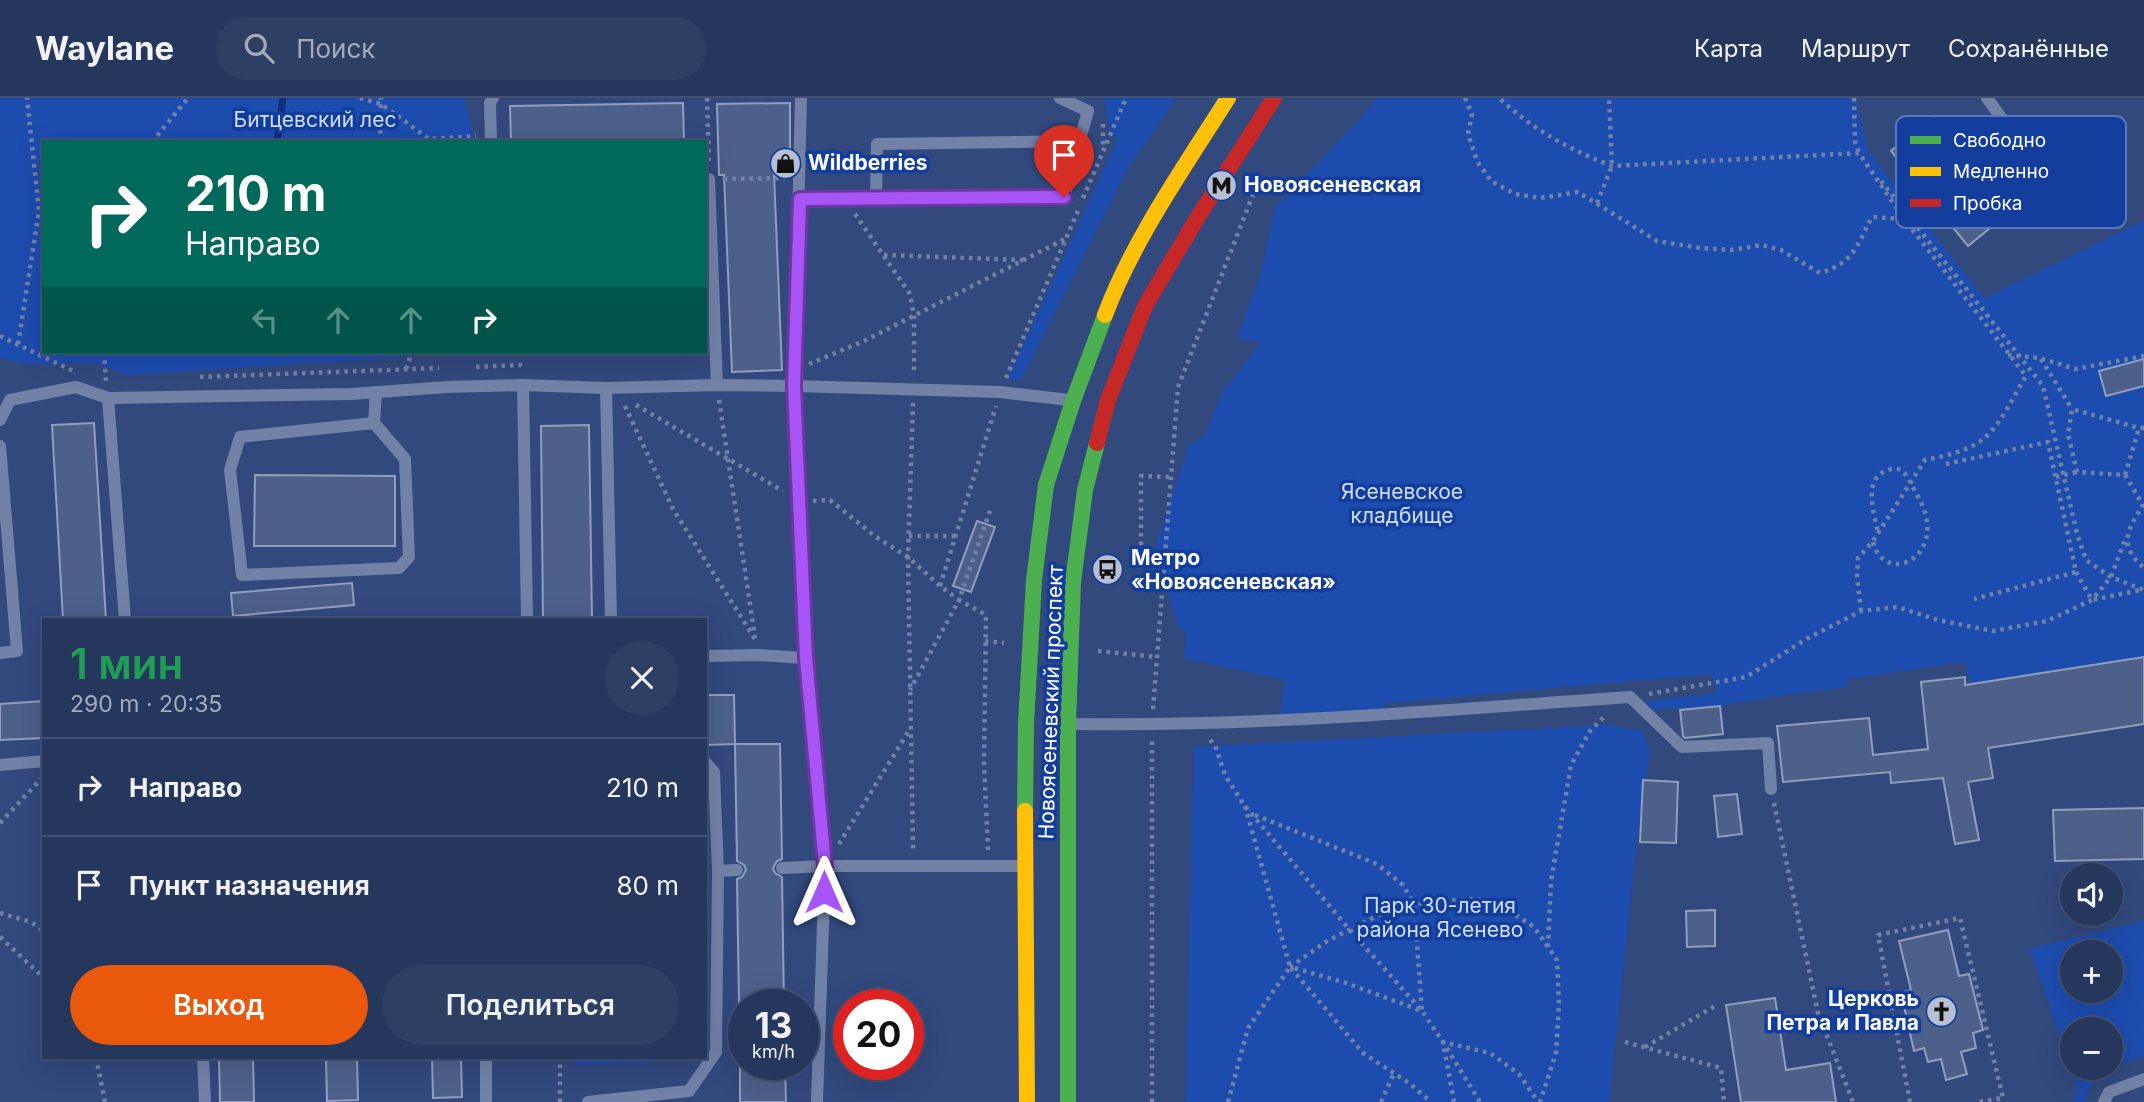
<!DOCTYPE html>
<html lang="ru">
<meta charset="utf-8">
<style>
:root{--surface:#26375e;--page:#2e3f64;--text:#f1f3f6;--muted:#a4acbc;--line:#425173;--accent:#ea580c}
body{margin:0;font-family:Inter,sans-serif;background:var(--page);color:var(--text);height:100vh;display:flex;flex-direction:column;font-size:26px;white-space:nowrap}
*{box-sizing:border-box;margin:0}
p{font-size:23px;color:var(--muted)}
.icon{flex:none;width:38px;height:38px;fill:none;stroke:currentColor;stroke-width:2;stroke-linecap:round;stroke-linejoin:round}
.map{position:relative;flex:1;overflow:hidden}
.drawer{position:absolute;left:42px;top:520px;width:665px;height:441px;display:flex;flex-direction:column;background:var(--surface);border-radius:0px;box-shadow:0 7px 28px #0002,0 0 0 2px var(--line)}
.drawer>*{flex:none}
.hud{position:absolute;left:42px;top:42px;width:665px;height:214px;border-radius:0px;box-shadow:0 7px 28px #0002,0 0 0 2px var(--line);background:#00695c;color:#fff;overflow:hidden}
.fabs{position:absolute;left:2060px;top:765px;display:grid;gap:14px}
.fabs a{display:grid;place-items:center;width:63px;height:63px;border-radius:50%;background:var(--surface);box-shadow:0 7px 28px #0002,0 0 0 2px var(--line);font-size:35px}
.speed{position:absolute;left:728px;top:891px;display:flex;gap:14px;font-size:35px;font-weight:700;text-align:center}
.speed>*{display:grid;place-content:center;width:91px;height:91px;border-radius:50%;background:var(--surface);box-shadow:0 7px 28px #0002,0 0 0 2px var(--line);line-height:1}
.speed small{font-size:18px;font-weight:400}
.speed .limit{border:10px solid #d22;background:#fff;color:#111}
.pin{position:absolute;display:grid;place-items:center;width:60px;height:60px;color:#fff;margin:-72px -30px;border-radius:50% 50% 50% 0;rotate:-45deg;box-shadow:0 0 7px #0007}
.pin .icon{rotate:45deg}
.me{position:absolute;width:77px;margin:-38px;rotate:0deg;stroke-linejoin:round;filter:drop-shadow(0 0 5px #0008)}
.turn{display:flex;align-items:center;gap:24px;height:147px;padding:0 28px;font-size:32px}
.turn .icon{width:91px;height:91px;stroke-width:2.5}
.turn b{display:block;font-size:49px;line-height:60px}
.lanes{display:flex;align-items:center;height:66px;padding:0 28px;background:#0003;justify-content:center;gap:35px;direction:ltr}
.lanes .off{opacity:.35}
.round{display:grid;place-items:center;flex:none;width:74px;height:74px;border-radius:37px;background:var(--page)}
.head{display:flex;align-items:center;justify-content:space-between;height:119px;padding:0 28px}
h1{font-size:42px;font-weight:600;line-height:52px;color:#1e9e55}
.action{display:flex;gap:14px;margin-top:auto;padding:14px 28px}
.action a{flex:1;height:80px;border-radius:42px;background:var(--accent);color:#fff;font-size:28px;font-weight:600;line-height:80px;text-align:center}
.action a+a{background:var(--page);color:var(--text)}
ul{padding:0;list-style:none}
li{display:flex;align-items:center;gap:21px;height:98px;padding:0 28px;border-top:2px solid var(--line)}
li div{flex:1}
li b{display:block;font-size:26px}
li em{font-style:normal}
header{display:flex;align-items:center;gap:42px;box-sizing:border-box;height:98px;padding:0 35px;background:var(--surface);border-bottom:2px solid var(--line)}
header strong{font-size:33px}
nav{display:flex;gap:38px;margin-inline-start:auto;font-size:24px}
.search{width:490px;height:63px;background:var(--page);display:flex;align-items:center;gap:18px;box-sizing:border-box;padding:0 24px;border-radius:38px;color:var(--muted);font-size:26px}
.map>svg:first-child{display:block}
.green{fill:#1d4caf;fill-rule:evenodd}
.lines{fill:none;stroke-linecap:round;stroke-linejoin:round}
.stream{stroke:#0f2f79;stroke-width:7}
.building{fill:#4d608a;stroke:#919ebc;stroke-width:2}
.path{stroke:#7282a7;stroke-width:4.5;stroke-dasharray:3.5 5;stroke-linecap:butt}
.lane{stroke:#7282a7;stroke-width:12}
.fast{stroke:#4caf50;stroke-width:16}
.slow{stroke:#ffc107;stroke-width:16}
.jam{stroke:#c62828;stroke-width:16}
.route-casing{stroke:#6d37a1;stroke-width:18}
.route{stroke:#a855f7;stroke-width:12}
.labels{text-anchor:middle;stroke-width:7;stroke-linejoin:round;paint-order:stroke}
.park-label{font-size:21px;fill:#d0dffe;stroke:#123d9d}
.poi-label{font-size:21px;font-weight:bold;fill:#fff;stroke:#123d9d;text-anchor:start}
.street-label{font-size:21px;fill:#fff;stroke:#123d9d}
.key{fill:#123d9d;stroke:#5977ba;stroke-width:2}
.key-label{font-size:19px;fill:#fff}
</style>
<header>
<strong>Waylane</strong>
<div class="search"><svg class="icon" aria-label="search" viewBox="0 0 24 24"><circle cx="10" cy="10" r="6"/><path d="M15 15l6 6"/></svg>Поиск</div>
<nav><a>Карта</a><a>Маршрут</a><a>Сохранённые</a></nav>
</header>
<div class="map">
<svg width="2144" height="1004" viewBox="0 0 2144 1004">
<rect width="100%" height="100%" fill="#32497e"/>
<!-- green -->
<g class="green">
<path d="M0 0H463L475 44H44V254H460C350 264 239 269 128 277L95 265 28 266 0 260Z"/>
<polygon points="1104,0 1176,0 1128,70 1020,283 1008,281 1117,42 1110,33"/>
<polygon points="1377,0 1857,0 1860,24 1869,54 1984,200 2144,123 2144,559 1971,586 1964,564 1848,581 1847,589 1776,598 1720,608 1648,612 1648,603 1717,595 1711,576 1388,605 1382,611 1280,616 1285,582 1184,560 1186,533 1179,531 1155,450 1190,345 1204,339 1222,295 1261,245 1237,240 1262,173 1275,110 1365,16"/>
<polygon points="1607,627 1642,633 1650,654 1636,748 1609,1004 1186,1004 1194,649"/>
<path d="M2144 823V959C2113 967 2094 972 2084 1004H2074L2077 988 2030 851ZM2072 854H2110V892H2072ZM2072 931H2110V970H2072Z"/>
<polygon points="577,959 652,959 652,964 577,967"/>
</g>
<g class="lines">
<!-- stream -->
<polyline class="stream" points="277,44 283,0"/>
</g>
<!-- building -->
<g class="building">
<polygon points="683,5 684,44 511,44 510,8"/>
<polygon points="790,5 790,75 774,76 782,272 732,274 724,77 719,77 717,6"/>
<polygon points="1935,18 2012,112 1968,148 1891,53"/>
<polygon points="2144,261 2144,288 2106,298 2099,273"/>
<polygon points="94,325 106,522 63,522 52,327"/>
<polygon points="589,327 592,522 543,522 541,328"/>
<polygon points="255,377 395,378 395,448 254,448"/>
<polygon points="977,423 995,429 971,494 953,488"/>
<polygon points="352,485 354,507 233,518 231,495"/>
<polygon points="2144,559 2144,626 1988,650 1993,680 1968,684 1979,742 1955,746 1943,680 1891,685 1890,674 1783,684 1777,628 1869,620 1873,657 1928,651 1921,584 1965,579 1965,587"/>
<polygon points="705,597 734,597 735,646 705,647"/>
<polygon points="44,603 44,640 0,642 0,606"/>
<polygon points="1720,608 1723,636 1685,640 1683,638 1680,612"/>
<polygon points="735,646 780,646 782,761 777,763 773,770 775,775 782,779 784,906 739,906 737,781 742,779 746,772 744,767 737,763"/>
<polygon points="1643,682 1678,684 1676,745 1640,744"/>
<polygon points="1737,696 1742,736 1718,739 1714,698"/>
<polygon points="2144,710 2144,761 2055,763 2053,712"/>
<polygon points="1715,812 1715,848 1687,849 1686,813"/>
<polygon points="1948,832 1959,878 1969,876 1983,932 1973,935 1976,950 1961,954 1967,976 1946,982 1941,961 1928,964 1924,950 1914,953 1901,895 1911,892 1899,843"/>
<polygon points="1775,900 1786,972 1830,965 1836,1004 1741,1004 1726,907"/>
<polygon points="219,959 253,959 254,1004 220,1004"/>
<polygon points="326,959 357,959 358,1002 327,1003"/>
<polygon points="432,959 461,959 462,999 433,1000"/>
<polygon points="740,966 785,966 786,1004 740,1004"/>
</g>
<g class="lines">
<!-- path -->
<g class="path">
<polyline points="360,0 381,6 429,41 476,38"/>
<polyline points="707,0 709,66"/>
<path d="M1465 0 1472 16 1468 36 1477 63 1491 83 1515 96 1540 100 1578 94 1657 143 1700 150 1731 152 1762 147 1781 152 1820 175C1854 165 1857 147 1872 119L1904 121 1859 55 1612 68C1570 52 1532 31 1499 0"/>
<polyline points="1854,0 1855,44 1860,57"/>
<polyline points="1103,26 1103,49"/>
<polyline points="152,44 188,0"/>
<polyline points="380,44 381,0"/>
<polyline points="724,81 785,80"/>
<polyline points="1881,83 2043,288 2077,436 2086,462 2111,479 2144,492"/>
<polyline points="1083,100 1126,0"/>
<polyline points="1597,105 1612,68 1609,0"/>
<polyline points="855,116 910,196 914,218 914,275"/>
<polyline points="884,157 1023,162"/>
<polyline points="0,238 73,273"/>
<polyline points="18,246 39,113 27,0"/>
<polyline points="104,254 106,284"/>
<polyline points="2008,257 2040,260 2075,271 2144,258"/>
<polyline points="2041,261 2072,311"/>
<polyline points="809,266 864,243 1065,141"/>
<polyline points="476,269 521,267 526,269"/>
<polyline points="406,271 412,254"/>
<polyline points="200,279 439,270"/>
<polyline points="1006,280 1080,108"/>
<polyline points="719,302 755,539"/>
<polyline points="913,305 908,459 913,751"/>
<polyline points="636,307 783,393"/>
<polyline points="625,308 673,411 755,541"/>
<path d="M2144 330H2139L2072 311 2068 336 2077 374 2125 377 2143 407C2128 432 2117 446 2144 470"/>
<polyline points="1946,366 2048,344 2076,474 1974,501"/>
<polyline points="2125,377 2139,330"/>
<polyline points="2056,379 2077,374"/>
<polyline points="813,403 830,402 876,439 908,459 940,488 959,502 910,592"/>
<polyline points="909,438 956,438"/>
<path d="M1873 444C1885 491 1953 457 1917 397 1913 390 1909 379 1903 374 1899 370 1893 370 1888 372 1862 380 1874 415 1878 434"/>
<polyline points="1141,464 1141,378 1172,379"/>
<polyline points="2076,474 2092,502 2140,492"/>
<polyline points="940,488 996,308"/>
<path d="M1861 513 1857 479 1858 460 1873 443 1925 362C1944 358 1966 354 1982 342 2001 327 2013 299 2026 278L1904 121"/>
<polyline points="985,543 1004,545"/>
<polyline points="1098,553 1157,559"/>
<polyline points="1649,596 1746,579 1808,540 1861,513 1897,509 1938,522 1993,533 2047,523 2092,502 2111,479 2126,439"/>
<polyline points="1153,611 1178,289 1261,76"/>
<polyline points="1210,642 1215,647 1225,677 1244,707 1349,831 1422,913 1443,944 1480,1004"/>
<polyline points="1774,705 1818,915 1853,1004"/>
<polyline points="1255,717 1377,766 1403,787 1414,806 1422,913 1346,885 1291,869"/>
<polyline points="0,725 42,680"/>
<polyline points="839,746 910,631"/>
<polyline points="988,752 984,665 986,517 959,502 991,410"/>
<polyline points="0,815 31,824 44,833"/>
<polyline points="0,839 44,880"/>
<polyline points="1548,849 1551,783 1571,667 1590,633 1605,618"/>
<polyline points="1290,869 1327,843 1385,814 1414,806 1467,801 1493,802 1534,829 1557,862 1559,906 1556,955 1540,1004"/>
<polyline points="1291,870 1363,955 1409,985 1431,1004"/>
<polyline points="1625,944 1721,970 1724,1004"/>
<polyline points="1645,949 1715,908"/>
<polyline points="96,959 105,1004"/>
<polyline points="560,1004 560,959"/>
<polyline points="1152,1004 1152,641"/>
<polyline points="1228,1004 1248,930 1290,869 1245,708"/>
<polyline points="1381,1004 1394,975"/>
<polyline points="1454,1004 1443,944 1490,955 1519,976 1538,1004"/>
<polyline points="1910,1004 1878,837 1960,820 2003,1000 1979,1004"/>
</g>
<!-- lane -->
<g class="lane">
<polyline points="801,0 794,288 805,560 825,768 817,1004"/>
<polyline points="1987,0 2064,107"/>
<polyline points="491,44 490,5 493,0"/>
<polyline points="705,81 709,81 717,287"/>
<polyline points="800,101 1064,99 1088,13 1060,0"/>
<polyline points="876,101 877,46 1079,43"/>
<polyline points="523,287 527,522"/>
<polyline points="606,290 611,522"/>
<polyline points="108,300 125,522"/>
<polyline points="0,322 10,302 76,289 108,300 351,296 447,289 523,287 606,290 717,287 794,288 1000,294 1069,302"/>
<polyline points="374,325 405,361 409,459 399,470 242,477 230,372 240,339 374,325 376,294"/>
<polyline points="0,348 17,553 0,555"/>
<polyline points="705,558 758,557 805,560"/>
<path d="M1072 626C1258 629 1444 612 1630 599L1682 649 1768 645 1771 691"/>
<polyline points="705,664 714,674 718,773 737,772"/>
<polyline points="0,667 44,663"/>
<polyline points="782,770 825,768 1023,768"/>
<polyline points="203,959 205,1004"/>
<polyline points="486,959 486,1004"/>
<polyline points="588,1004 689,993 716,954 718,773"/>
<polyline points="2104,1004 2109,994 2144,981"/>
</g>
<!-- fast -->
<g class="fast">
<polyline points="1025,713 1026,625 1034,482 1046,387 1073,303 1105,217"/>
<polyline points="1068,1004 1068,626 1073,484 1085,392 1097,345"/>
</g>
<!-- slow -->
<g class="slow">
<path d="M1105 217C1133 142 1185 68 1228 0"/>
<polyline points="1025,713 1027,1004"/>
</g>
<!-- jam -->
<polyline class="jam" points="1097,345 1108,302 1145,208 1196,122 1274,0"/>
</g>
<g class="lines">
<defs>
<polyline id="route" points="824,794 825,768 806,560 794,288 800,101 1064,99"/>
</defs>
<!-- route casing -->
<use href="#route" class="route-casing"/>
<!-- route -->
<use href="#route" class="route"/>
</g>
<!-- icons -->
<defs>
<symbol id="shop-disc" viewBox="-11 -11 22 22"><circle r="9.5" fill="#b7bfd2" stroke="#123d9d"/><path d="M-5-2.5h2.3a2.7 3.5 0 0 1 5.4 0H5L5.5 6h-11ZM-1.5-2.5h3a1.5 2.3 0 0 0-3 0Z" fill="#111"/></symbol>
<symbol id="metro-disc" viewBox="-11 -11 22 22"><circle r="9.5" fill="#b7bfd2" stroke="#123d9d"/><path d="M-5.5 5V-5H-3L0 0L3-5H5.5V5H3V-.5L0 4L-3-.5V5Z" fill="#111"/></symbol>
<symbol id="bus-disc" viewBox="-11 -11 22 22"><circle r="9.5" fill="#b7bfd2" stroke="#123d9d"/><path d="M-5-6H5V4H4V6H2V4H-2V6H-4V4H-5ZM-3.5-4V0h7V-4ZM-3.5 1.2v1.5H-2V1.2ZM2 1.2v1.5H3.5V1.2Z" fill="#111"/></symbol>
<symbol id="church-disc" viewBox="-11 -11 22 22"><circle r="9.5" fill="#b7bfd2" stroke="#123d9d"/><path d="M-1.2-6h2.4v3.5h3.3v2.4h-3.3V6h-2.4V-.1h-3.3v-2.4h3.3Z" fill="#111"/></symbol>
</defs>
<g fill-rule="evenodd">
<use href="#shop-disc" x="768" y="48" width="35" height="35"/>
<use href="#metro-disc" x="1204" y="70" width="35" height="35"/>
<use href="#bus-disc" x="1090" y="454" width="35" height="35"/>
<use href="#church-disc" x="1924" y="896" width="35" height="35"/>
</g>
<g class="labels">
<!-- park labels -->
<g class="park-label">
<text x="315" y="29">Битцевский лес</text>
<text x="1402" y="401">Ясеневское<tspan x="1402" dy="24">кладбище</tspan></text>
<text x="1440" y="815">Парк 30-летия<tspan x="1440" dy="24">района Ясенево</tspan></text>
</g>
<!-- poi labels -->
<g class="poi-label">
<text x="808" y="72">Wildberries</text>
<text x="1244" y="94">Новоясеневская</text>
<text x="1131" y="467">Метро<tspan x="1131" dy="24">«Новоясеневская»</tspan></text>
<text x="1919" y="908" text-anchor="end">Церковь<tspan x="1919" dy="24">Петра и Павла</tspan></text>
</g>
<!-- street labels -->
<g class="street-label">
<text transform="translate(1051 604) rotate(-88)" y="7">Новоясеневский проспект</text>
</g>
</g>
<!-- legend -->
<rect x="1896" y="18" width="230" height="112" rx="10" class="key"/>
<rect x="1910" y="38" width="31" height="8" fill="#4caf50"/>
<rect x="1910" y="69" width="31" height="9" fill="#ffc107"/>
<rect x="1910" y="101" width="31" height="8" fill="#c62828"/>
<g class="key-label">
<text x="1953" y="49">Свободно</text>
<text x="1953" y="80">Медленно</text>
<text x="1953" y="112">Пробка</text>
</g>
</svg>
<div class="fabs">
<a><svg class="icon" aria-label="sound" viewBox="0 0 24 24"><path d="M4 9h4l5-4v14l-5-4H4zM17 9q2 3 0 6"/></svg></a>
<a>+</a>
<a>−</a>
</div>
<div class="speed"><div>13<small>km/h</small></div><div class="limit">20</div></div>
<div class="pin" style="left:1064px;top:99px;background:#d93025"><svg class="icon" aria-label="arrive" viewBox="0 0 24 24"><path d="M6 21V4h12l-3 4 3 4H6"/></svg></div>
<svg class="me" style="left:824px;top:794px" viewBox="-20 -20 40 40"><path d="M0-17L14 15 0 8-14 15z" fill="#a855f7" stroke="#fff" stroke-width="4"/></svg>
<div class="hud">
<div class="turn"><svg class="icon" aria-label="right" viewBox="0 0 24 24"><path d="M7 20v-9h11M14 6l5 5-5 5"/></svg><div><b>210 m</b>Направо</div></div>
<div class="lanes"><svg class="icon off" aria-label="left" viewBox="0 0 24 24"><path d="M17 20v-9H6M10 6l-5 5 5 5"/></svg><svg class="icon off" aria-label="ahead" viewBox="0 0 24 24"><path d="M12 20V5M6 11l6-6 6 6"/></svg><svg class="icon off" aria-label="ahead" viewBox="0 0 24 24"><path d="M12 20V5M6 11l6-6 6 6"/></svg><svg class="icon" aria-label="right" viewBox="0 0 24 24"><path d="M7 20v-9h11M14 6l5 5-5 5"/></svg></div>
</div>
<section class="drawer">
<div class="head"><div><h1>1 мин</h1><p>290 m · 20:35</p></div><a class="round"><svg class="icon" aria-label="close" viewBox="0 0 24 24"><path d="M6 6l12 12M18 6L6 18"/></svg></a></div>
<ul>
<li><svg class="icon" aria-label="right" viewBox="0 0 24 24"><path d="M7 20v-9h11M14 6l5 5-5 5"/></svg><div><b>Направо</b></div><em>210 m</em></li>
<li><svg class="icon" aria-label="arrive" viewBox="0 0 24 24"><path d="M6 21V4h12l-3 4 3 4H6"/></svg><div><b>Пункт назначения</b></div><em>80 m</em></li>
</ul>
<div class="action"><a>Выход</a><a>Поделиться</a></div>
</section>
</div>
